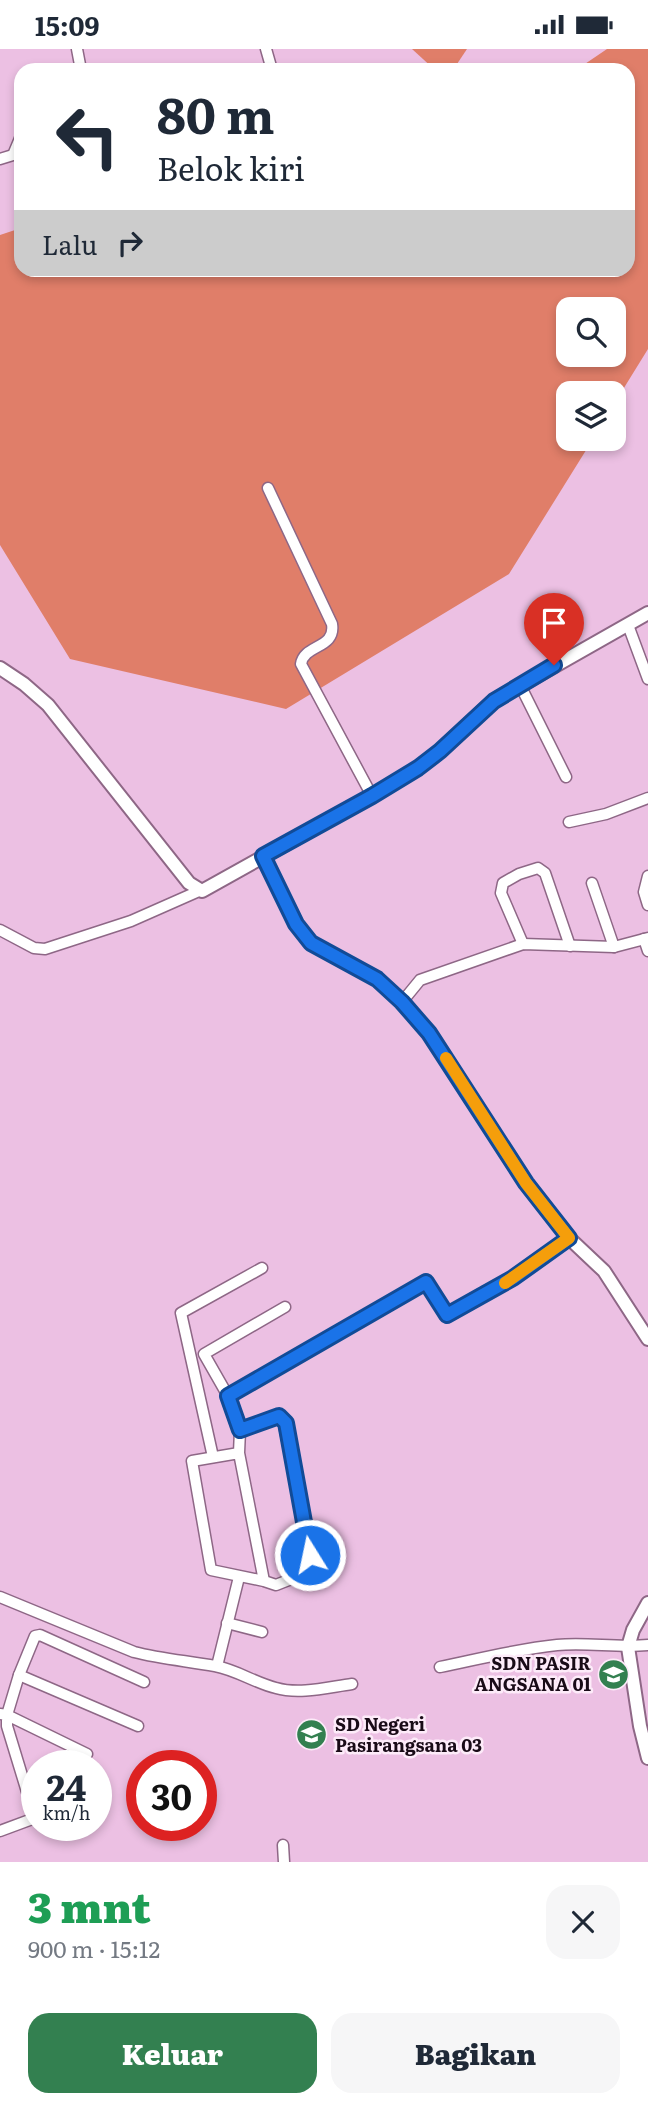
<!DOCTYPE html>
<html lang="id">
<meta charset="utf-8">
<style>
:root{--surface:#fff;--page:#f6f6f7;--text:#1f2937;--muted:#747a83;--accent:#338050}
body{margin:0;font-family:Literata,serif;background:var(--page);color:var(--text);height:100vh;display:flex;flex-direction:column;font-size:26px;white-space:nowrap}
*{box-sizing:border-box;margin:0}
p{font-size:23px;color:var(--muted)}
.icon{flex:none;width:38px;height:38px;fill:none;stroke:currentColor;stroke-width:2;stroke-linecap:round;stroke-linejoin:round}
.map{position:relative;height:1813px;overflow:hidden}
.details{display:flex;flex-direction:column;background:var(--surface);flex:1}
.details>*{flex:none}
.guide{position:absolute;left:14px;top:14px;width:621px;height:214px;border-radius:21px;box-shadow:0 4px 10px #0003;background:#fff;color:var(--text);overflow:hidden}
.fabs{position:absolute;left:556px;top:248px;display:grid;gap:14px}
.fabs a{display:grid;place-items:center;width:70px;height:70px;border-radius:14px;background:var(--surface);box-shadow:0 4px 10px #0003;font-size:35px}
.speed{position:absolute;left:21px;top:1701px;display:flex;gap:14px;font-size:35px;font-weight:700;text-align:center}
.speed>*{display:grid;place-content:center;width:91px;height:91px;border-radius:50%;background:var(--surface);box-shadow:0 4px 10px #0003;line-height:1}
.speed small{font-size:18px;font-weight:400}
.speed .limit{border:10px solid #d22;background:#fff;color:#111}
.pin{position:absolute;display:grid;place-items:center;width:60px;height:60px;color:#fff;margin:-72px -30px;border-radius:50% 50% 50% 0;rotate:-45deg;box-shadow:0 0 7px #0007}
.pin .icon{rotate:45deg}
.me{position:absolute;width:77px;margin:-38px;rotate:350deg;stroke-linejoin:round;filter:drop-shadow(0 0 5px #0008)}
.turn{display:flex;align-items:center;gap:24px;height:147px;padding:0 28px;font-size:32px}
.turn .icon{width:91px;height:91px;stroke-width:2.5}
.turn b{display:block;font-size:49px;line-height:60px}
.then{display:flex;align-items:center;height:66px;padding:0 28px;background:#0003;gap:14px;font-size:26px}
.round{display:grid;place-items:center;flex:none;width:74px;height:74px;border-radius:21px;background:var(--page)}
.overview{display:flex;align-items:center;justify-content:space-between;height:119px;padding:0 28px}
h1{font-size:42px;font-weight:800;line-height:52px;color:#1e9e55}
.button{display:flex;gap:14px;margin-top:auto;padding:14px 28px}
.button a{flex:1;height:80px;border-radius:21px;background:var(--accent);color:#fff;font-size:28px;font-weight:800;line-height:80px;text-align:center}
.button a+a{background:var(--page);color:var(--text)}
.status{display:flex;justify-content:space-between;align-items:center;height:49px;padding:0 35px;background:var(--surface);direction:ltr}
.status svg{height:19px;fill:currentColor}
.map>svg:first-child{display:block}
.forest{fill:#e07e69;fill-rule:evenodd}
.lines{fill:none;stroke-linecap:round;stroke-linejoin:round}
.minor-casing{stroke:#8e6786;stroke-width:13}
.tertiary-casing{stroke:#8e6786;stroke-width:16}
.minor{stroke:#fff;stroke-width:10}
.tertiary{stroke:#fff;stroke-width:12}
.route-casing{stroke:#114b97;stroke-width:18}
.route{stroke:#1a73e8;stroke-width:12}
.slow{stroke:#f59e0b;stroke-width:12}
.labels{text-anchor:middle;stroke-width:5;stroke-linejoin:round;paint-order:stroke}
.poi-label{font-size:18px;font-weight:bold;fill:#190b17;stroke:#fdebf9;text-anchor:end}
</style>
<div class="status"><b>15:09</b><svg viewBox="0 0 49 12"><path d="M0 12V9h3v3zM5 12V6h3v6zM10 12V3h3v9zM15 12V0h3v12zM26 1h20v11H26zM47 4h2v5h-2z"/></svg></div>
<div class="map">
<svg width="648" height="1813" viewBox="0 0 648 1813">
<rect width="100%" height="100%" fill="#ecc0e3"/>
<!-- forest -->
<g class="forest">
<polygon points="412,0 467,0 453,21 435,21"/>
<path d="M607 0H648V300L614 355V345H569V390H593L509 525 286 660 70 610 0 496V186L21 179V220H628V21H576ZM569 261H614V306H569Z"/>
</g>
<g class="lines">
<defs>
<g id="minor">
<polyline points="77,0 81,21"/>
<polyline points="266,0 272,21"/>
<polyline points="0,110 13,106 21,87"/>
<path d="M268 439 332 575C336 600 304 595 301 615L372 747"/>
<polyline points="628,576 648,630"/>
<polyline points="520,636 566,728"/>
<polyline points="569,773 606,765 648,749"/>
<polyline points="648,827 644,843 648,856"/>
<polyline points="592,834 614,898"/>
<polyline points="0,881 34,899 45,900 131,872 199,842"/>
<polyline points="644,890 648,902"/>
<polyline points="523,895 501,844 503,834 519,825 538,819 545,824 570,897"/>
<polyline points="402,953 420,931 523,895 614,898 648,889"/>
<polyline points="228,1347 204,1305 285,1258"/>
<polyline points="240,1381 228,1347 426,1233 447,1266 513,1229 569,1189"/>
<polyline points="239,1404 264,1532 211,1521 192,1412 239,1404 240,1381 279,1367 283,1370 312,1517 309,1523 276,1536 264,1532"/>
<polyline points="213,1408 181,1264 262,1219"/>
<path d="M0 1548 134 1603C161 1610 188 1612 215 1617 237 1621 255 1634 276 1639 300 1646 329 1638 352 1635"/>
<polyline points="227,1574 262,1583"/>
<polyline points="217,1617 239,1528"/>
<path d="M440 1618C479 1610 517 1600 557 1596 587 1593 617 1599 648 1596"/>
<polyline points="19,1626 138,1677"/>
<polyline points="0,1665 7,1666 7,1677 35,1769 0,1782"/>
<polyline points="87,1705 7,1666 19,1626 35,1587 40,1586 144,1633"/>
<polyline points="283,1796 284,1813"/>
</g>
<g id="tertiary">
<polyline points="0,619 24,635 48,656 189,834 202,842 372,747 418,719 440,702 493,652 648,564"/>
<polyline points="263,807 296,875 311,894 377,930 402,953 429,984 526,1134 569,1189 604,1222 648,1290"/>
<polyline points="648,1554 633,1581 628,1598 640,1677 648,1709"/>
</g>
</defs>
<!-- minor casing -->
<use href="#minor" class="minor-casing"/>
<!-- tertiary casing -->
<use href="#tertiary" class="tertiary-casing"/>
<!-- minor -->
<use href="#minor" class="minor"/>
<!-- tertiary -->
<use href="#tertiary" class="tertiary"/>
</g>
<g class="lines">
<defs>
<polyline id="route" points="310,1506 286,1374 279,1367 240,1381 228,1347 426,1233 447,1266 513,1229 569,1189 526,1134 429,984 402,953 377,930 311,894 296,875 263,807 372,747 418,719 440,702 494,652 554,616"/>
</defs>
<!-- route casing -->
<use href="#route" class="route-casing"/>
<!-- route -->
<use href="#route" class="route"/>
<!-- slow -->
<polyline class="slow" points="446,1009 526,1134 569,1189 505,1234"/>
</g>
<!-- icons -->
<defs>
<symbol id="school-disc" viewBox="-11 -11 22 22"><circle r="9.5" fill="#338050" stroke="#fdebf9"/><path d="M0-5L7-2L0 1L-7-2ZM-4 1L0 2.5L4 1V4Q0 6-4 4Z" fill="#fff"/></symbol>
</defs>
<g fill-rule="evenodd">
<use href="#school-disc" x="596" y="1608" width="35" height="35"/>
<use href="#school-disc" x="294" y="1668" width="35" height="35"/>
</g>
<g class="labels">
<!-- poi labels -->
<g class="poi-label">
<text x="591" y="1621">SDN PASIR<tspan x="591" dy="21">ANGSANA 01</tspan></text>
<text x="335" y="1682" text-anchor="start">SD Negeri<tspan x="335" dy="21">Pasirangsana 03</tspan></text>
</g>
</g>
</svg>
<div class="fabs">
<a><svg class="icon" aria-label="search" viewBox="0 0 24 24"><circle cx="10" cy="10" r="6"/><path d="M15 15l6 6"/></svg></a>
<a><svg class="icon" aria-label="layers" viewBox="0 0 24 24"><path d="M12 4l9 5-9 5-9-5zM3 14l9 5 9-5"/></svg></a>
</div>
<div class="speed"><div>24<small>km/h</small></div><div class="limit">30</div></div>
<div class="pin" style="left:554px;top:616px;background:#d93025"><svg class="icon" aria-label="arrive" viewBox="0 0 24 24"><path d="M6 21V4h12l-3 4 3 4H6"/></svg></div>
<svg class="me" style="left:310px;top:1506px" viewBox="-20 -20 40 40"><circle r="17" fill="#1a73e8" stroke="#fff" stroke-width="3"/><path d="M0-11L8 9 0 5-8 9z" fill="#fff"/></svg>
<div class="guide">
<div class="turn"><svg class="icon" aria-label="left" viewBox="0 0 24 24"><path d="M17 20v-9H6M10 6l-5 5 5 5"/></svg><div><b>80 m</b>Belok kiri</div></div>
<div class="then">Lalu<svg class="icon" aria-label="right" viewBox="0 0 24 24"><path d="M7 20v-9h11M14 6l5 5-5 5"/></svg></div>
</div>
</div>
<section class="details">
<div class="overview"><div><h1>3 mnt</h1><p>900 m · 15:12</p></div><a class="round"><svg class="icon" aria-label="close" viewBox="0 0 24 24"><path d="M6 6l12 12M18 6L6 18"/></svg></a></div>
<div class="button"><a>Keluar</a><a>Bagikan</a></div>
</section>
